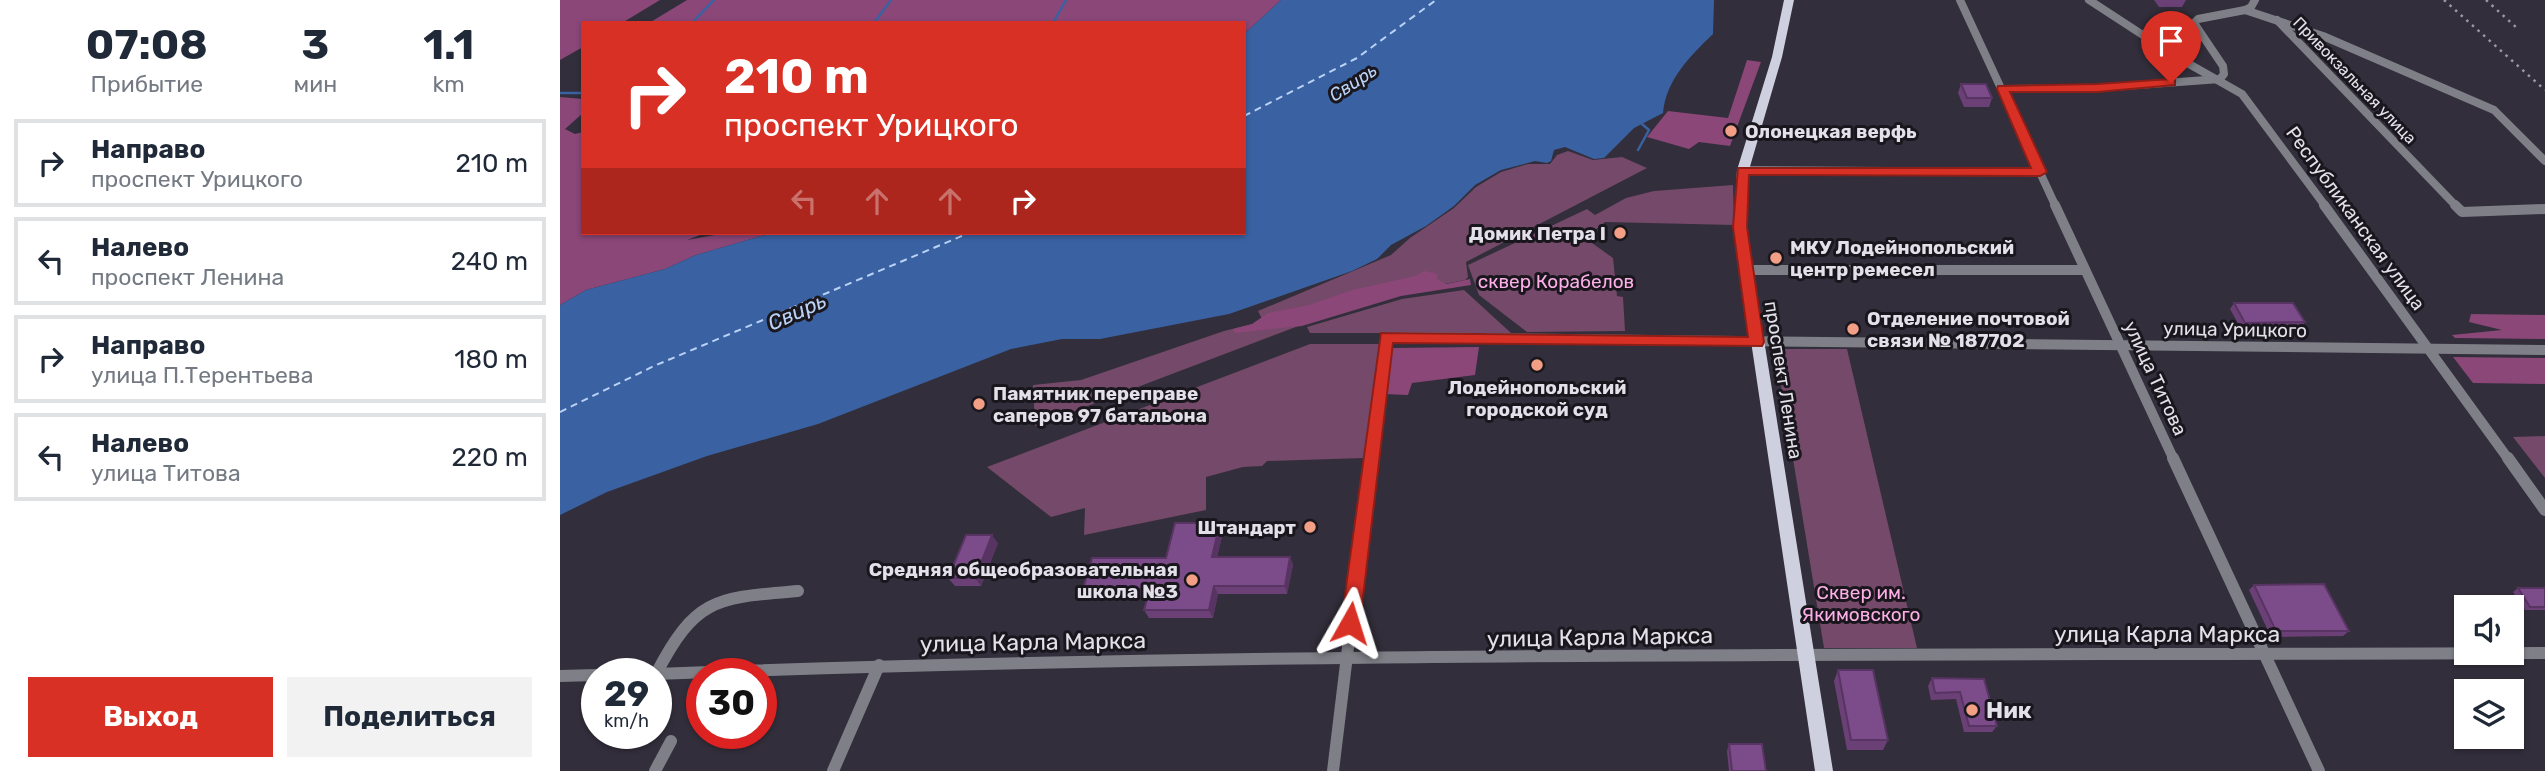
<!DOCTYPE html>
<html lang="ru">
<meta charset="utf-8">
<style>
:root{--surface:#fff;--page:#f2f2f3;--text:#1f2937;--muted:#747a83;--line:#e0e1e3;--accent:#d93025}
body{margin:0;font-family:Rubik,sans-serif;background:var(--page);color:var(--text);height:100vh;display:flex;flex-direction:column;font-size:26px;white-space:nowrap}
*{box-sizing:border-box;margin:0}
p{font-size:23px;color:var(--muted)}
.icon{flex:none;width:38px;height:38px;fill:none;stroke:currentColor;stroke-width:2;stroke-linecap:round;stroke-linejoin:round}
.map{position:relative;flex:1;overflow:hidden}
.sheet{display:flex;flex-direction:column;background:var(--surface);width:560px}
.sheet>*{flex:none}
.banner{position:absolute;left:21px;top:21px;width:665px;height:214px;border-radius:0px;box-shadow:0 2px 5px #0004;background:#d93025;color:#fff;overflow:hidden}
.tools{position:absolute;left:1894px;top:595px;display:grid;gap:14px}
.tools a{display:grid;place-items:center;width:70px;height:70px;border-radius:0px;background:var(--surface);box-shadow:0 2px 5px #0004;font-size:35px}
.speed{position:absolute;left:21px;top:658px;display:flex;gap:14px;font-size:35px;font-weight:700;text-align:center}
.speed>*{display:grid;place-content:center;width:91px;height:91px;border-radius:50%;background:var(--surface);box-shadow:0 2px 5px #0004;line-height:1}
.speed small{font-size:18px;font-weight:400}
.speed .limit{border:10px solid #d22;background:#fff;color:#111}
.pin{position:absolute;display:grid;place-items:center;width:60px;height:60px;color:#fff;margin:-72px -30px;border-radius:50% 50% 50% 0;rotate:-45deg;box-shadow:0 0 7px #0007}
.pin .icon{rotate:45deg}
.me{position:absolute;width:77px;margin:-38px;rotate:6deg;stroke-linejoin:round;filter:drop-shadow(0 0 5px #0008)}
.turn{display:flex;align-items:center;gap:24px;height:147px;padding:0 28px;font-size:32px}
.turn .icon{width:91px;height:91px;stroke-width:2.5}
.turn b{display:block;font-size:49px;line-height:60px}
.lanes{display:flex;align-items:center;height:66px;padding:0 28px;background:#0003;justify-content:center;gap:35px;direction:ltr}
.lanes .off{opacity:.35}
.eta{display:flex;justify-content:space-evenly;align-items:center;height:119px;text-align:center}
.eta b{font-size:42px;font-weight:700;line-height:49px}
.cta{display:flex;gap:14px;margin-top:auto;padding:14px 28px}
.cta a{flex:1;height:80px;border-radius:0px;background:var(--accent);color:#fff;font-size:28px;font-weight:700;line-height:80px;text-align:center}
.cta a+a{background:var(--page);color:var(--text)}
ul{padding:0;list-style:none}
li{display:flex;align-items:center;gap:21px;height:88px;margin:0 14px 10px;padding:0 14px;border:4px solid var(--line);border-radius:0px}
li div{flex:1}
li b{display:block;font-size:26px}
li em{font-style:normal}
main{display:flex;flex:1;min-height:0}
.map>svg:first-child{display:block}
.green{fill:#754969}
.forest{fill:#8a4778}
.water{fill:#3a62a2}
.lines{fill:none;stroke-linecap:round;stroke-linejoin:round}
.stream{stroke:#3a62a2;stroke-width:2.5}
.ferry{stroke:#bbd2f7;stroke-width:2;stroke-dasharray:7 5;stroke-linecap:butt}
.minor-far2{stroke:#7f8087;stroke-width:8}
.minor-far1{stroke:#7f8087;stroke-width:10}
.minor{stroke:#7f8087;stroke-width:12}
.major{fill:#ced0df;fill-rule:evenodd}
.rail{stroke:#9c98a3;stroke-width:2.5;stroke-dasharray:2.5 5;stroke-linecap:butt}
.wall{fill:#6b4077}
.shaded-wall{fill:#573461}
.building{fill:#7c4b8a;stroke:#573461;stroke-width:2}
.route{fill:#d93025;stroke:#8d1f18;stroke-width:2}
.poi-dot{fill:#f39f85;stroke:#19171d;stroke-width:2.5}
.labels{text-anchor:middle;stroke-width:6;stroke-linejoin:round;paint-order:stroke}
.far-street-label{font-size:16px;fill:#e3e0e9;stroke:#19171d}
.far-water-label{font-size:18px;font-style:italic;fill:#bbd2f7;stroke:#19171d}
.poi-label{font-size:19px;font-weight:bold;fill:#e3e0e9;stroke:#19171d;text-anchor:start}
.street-label{font-size:19px;fill:#e3e0e9;stroke:#19171d}
.park-label{font-size:19px;fill:#fcafe6;stroke:#19171d}
.water-label{font-size:21px;font-style:italic;fill:#bbd2f7;stroke:#19171d}
.near-street-label{font-size:23px;fill:#e3e0e9;stroke:#19171d}
.near-poi-label{font-size:23px;font-weight:bold;fill:#e3e0e9;stroke:#19171d;text-anchor:start}
</style>
<main>
<section class="sheet">
<div class="eta">
<div><b>07:08</b><p>Прибытие</p></div>
<div><b>3</b><p>мин</p></div>
<div><b>1.1</b><p>km</p></div>
</div>
<ul>
<li><svg class="icon" aria-label="right" viewBox="0 0 24 24"><path d="M7 20v-9h11M14 6l5 5-5 5"/></svg><div><b>Направо</b><p>проспект Урицкого</p></div><em>210 m</em></li>
<li><svg class="icon" aria-label="left" viewBox="0 0 24 24"><path d="M17 20v-9H6M10 6l-5 5 5 5"/></svg><div><b>Налево</b><p>проспект Ленина</p></div><em>240 m</em></li>
<li><svg class="icon" aria-label="right" viewBox="0 0 24 24"><path d="M7 20v-9h11M14 6l5 5-5 5"/></svg><div><b>Направо</b><p>улица П.Терентьева</p></div><em>180 m</em></li>
<li><svg class="icon" aria-label="left" viewBox="0 0 24 24"><path d="M17 20v-9H6M10 6l-5 5 5 5"/></svg><div><b>Налево</b><p>улица Титова</p></div><em>220 m</em></li>
</ul>
<div class="cta"><a>Выход</a><a>Поделиться</a></div>
</section>
<div class="map">
<svg width="1985" height="771" viewBox="0 0 1985 771">
<rect width="100%" height="100%" fill="#322e3b"/>
<!-- green -->
<g class="green">
<polygon points="1008,151 1033,160 1062,157 1087,168 906,262 908,277 905,280 702,319 698,311 831,255 850,238 894,208 916,187 941,172 968,164 990,164 997,155"/>
<polygon points="1173,185 1174,225 1045,222 1025,238 1053,258 1057,296 1063,297 1065,331 967,332 919,295 908,265 1027,209 1035,215 1066,198 1094,191"/>
<polygon points="904,290 951,333 750,333 747,327 842,299"/>
<polygon points="717,318 741,325 475,426 473,385 521,380 664,331"/>
<polygon points="750,344 819,344 804,458 707,461 702,466 683,467 646,477 646,510 524,535 525,508 491,517 427,467"/>
<polygon points="1215,349 1287,349 1357,648 1264,648"/>
<polygon points="1985,436 1985,478 1953,437"/>
</g>
<!-- forest -->
<g class="forest">
<polygon points="0,0 100,0 62,23 23,23 23,47 0,60"/>
<polygon points="127,0 721,0 684,34 684,23 89,23"/>
<polygon points="1187,60 1201,62 1170,146 1139,142 1129,149 1087,137 1108,111 1168,118"/>
<polygon points="0,97 23,99 23,113 5,129 15,134 23,132 23,233 145,233 127,240 166,233 212,233 136,255 105,269 26,290 0,305"/>
<polygon points="865,271 878,274 877,279 886,284 910,279 911,285 841,296 742,326 675,333 673,329 692,324 708,313 749,305 792,290 855,276"/>
<polygon points="1911,314 1985,315 1985,339 1895,338 1892,335 1942,330 1909,322"/>
<polygon points="919,347 915,375 852,383 848,395 823,394 831,348"/>
<polygon points="1893,357 1985,358 1985,384 1913,383"/>
</g>
<!-- water -->
<path class="water" d="M721 0H1154L1153 34C1130 56 1106 80 1103 113L1074 128 1044 158 1034 159 1005 147 994 150 991 161 987 163 975 161 941 170 915 185 894 206 866 226 831 245 817 259 792 271 669 314 540 339H502L451 349 258 424 147 456 47 492 0 515V305L26 290 105 269 136 255 212 233H684V34Z"/>
<g class="lines">
<!-- stream -->
<g class="stream">
<polyline points="132,23 154,0"/>
<polyline points="314,23 331,0"/>
<polyline points="493,23 506,0"/>
<polyline points="0,93 23,93"/>
<polyline points="1078,150 1089,130 1082,124"/>
</g>
<!-- ferry -->
<g class="ferry">
<polyline points="684,116 797,58 876,0"/>
<polyline points="0,412 94,366 409,233"/>
</g>
<!-- minor-far2 -->
<g class="minor-far2">
<polyline points="1400,0 1496,207"/>
<polyline points="1529,0 1615,56 1682,94 1766,207"/>
<polyline points="1685,10 1691,7 1695,0"/>
<polyline points="1717,20 1897,207"/>
<polyline points="1443,89 1537,88 1660,79 1664,74 1663,66 1634,23 1638,19 1685,10 1763,36 1934,110 1985,161"/>
<polyline points="1183,170 1480,172"/>
</g>
<!-- minor-far1 -->
<g class="minor-far1">
<polyline points="1495,205 1614,460"/>
<polyline points="1764,205 1949,460"/>
<polyline points="1895,205 1902,212 1985,209"/>
<polyline points="1186,270 1525,270"/>
<polyline points="811,460 826,337 1985,350"/>
</g>
<!-- minor -->
<g class="minor">
<polyline points="1613,458 1759,771"/>
<polyline points="1948,458 1985,510"/>
<path d="M96 674C725 650 1356 656 1985 653"/>
<path d="M96 674C136 597 156 598 238 591"/>
<polyline points="0,676 37,675"/>
<polyline points="95,771 111,741"/>
<polyline points="273,771 319,665"/>
<polyline points="773,771 811,458"/>
</g>
<!-- major -->
<polygon class="major" points="1224,0 1234,0 1222,57 1189,170 1186,227 1273,771 1255,771 1174,227 1177,170 1212,57"/>
<!-- rail -->
<g class="rail">
<polyline points="1884,0 1985,90"/>
<polyline points="1926,0 1957,28"/>
</g>
</g>
<!-- wall -->
<g class="wall">
<polygon points="1594,0 1626,0 1622,7 1599,7"/>
<polygon points="1401,84 1432,98 1429,107 1404,107 1398,93"/>
<polygon points="1674,303 1745,322 1740,329 1681,329 1670,309"/>
<polygon points="663,532 657,557 730,557 733,565 727,594 658,594 653,618 589,618 584,610 587,597 528,598 523,589 606,558"/>
<polygon points="438,543 421,586 395,586 388,578"/>
<polygon points="1694,585 1789,631 1783,636 1711,637 1689,590"/>
<polygon points="1958,588 1985,588 1985,610 1965,610 1953,592"/>
<polygon points="1278,670 1328,740 1323,750 1287,750 1274,681"/>
<polygon points="1372,678 1424,679 1437,726 1432,732 1404,732 1396,699 1371,700 1368,686"/>
<polygon points="1169,744 1206,771 1169,771 1167,751"/>
</g>
<!-- shaded-wall -->
<g class="shaded-wall">
<polygon points="660,523 663,532 655,566 652,557"/>
<polygon points="432,535 438,543 421,586 415,578"/>
<polygon points="730,557 733,565 727,594 725,586"/>
<polygon points="654,586 658,594 653,618 649,610"/>
</g>
<!-- building -->
<g class="building">
<polygon points="1401,84 1426,84 1432,98 1407,98"/>
<polygon points="1674,303 1733,303 1745,322 1685,323"/>
<polygon points="615,523 660,523 652,557 730,557 725,586 654,586 649,610 584,610 590,589 523,589 532,558 606,558"/>
<polygon points="406,535 432,535 415,578 388,578"/>
<polygon points="1764,584 1789,631 1716,631 1694,585"/>
<polygon points="1958,588 1985,588 1985,607 1970,607"/>
<polygon points="1278,670 1313,670 1328,740 1291,740"/>
<polygon points="1372,678 1424,679 1437,726 1409,726 1400,692 1375,693"/>
<polygon points="1169,744 1202,744 1206,771 1172,771"/>
</g>
<!-- route -->
<polygon class="route" points="1611,79 1615,80 1615,85 1537,92 1450,92 1487,172 1480,176 1189,175 1187,227 1204,342 1202,346 833,343 800,623 797,629 790,632 784,629 781,623 821,333 1188,337 1173,227 1178,168 1471,168 1437,89 1438,86 1537,84"/>
<!-- markers -->
<g class="poi-dot">
<circle cx="1171" cy="131" r="7"/>
<circle cx="1060" cy="233" r="7"/>
<circle cx="1216" cy="258" r="7"/>
<circle cx="1293" cy="329" r="7"/>
<circle cx="977" cy="365" r="7"/>
<circle cx="419" cy="404" r="7"/>
<circle cx="750" cy="527" r="7"/>
<circle cx="632" cy="580" r="7"/>
<circle cx="1412" cy="710" r="7"/>
</g>
<g class="labels">
<!-- far-street labels -->
<g class="far-street-label">
<text transform="translate(1795 80) rotate(46)" y="6">Привокзальная улица</text>
</g>
<!-- far-water labels -->
<g class="far-water-label">
<text transform="translate(793 83) rotate(-33)" y="6">Свирь</text>
</g>
<!-- poi labels -->
<g class="poi-label">
<text x="1185" y="138">Олонецкая верфь</text>
<text x="1046" y="240" text-anchor="end">Домик Петра I</text>
<text x="1230" y="254">МКУ Лодейнопольский<tspan x="1230" dy="22">центр ремесел</tspan></text>
<text x="1307" y="325">Отделение почтовой<tspan x="1307" dy="22">связи № 187702</tspan></text>
<text x="977" y="394" text-anchor="middle">Лодейнопольский<tspan x="977" dy="22">городской суд</tspan></text>
<text x="433" y="400">Памятник переправе<tspan x="433" dy="22">саперов 97 батальона</tspan></text>
<text x="736" y="534" text-anchor="end">Штандарт</text>
<text x="618" y="576" text-anchor="end">Средняя общеобразовательная<tspan x="618" dy="22">школа №3</tspan></text>
</g>
<!-- street labels -->
<g class="street-label">
<text transform="translate(1796 218) rotate(54)" y="7">Республиканская улица</text>
<text transform="translate(1675 329) rotate(1)" y="7">улица Урицкого</text>
<text transform="translate(1596 378) rotate(65)" y="7">улица Титова</text>
<text transform="translate(1224 380) rotate(81)" y="7">проспект Ленина</text>
</g>
<!-- park labels -->
<g class="park-label">
<text x="996" y="288">сквер Корабелов</text>
<text x="1301" y="599">Сквер им.<tspan x="1301" dy="22">Якимовского</tspan></text>
</g>
<!-- water labels -->
<g class="water-label">
<text transform="translate(237 312) rotate(-24)" y="7">Свирь</text>
</g>
<!-- near-street labels -->
<g class="near-street-label">
<text x="1607" y="642">улица Карла Маркса</text>
<text transform="translate(1040 637) rotate(-1)" y="8">улица Карла Маркса</text>
<text transform="translate(473 642) rotate(-1)" y="8">улица Карла Маркса</text>
</g>
<!-- near-poi labels -->
<g class="near-poi-label">
<text x="1426" y="718">Ник</text>
</g>
</g>
</svg>
<div class="tools">
<a><svg class="icon" aria-label="sound" viewBox="0 0 24 24"><path d="M4 9h4l5-4v14l-5-4H4zM17 9q2 3 0 6"/></svg></a>
<a><svg class="icon" aria-label="layers" viewBox="0 0 24 24"><path d="M12 4l9 5-9 5-9-5zM3 14l9 5 9-5"/></svg></a>
</div>
<div class="speed"><div>29<small>km/h</small></div><div class="limit">30</div></div>
<div class="pin" style="left:1611px;top:83px;background:#d93025"><svg class="icon" aria-label="arrive" viewBox="0 0 24 24"><path d="M6 21V4h12l-3 4 3 4H6"/></svg></div>
<svg class="me" style="left:790px;top:623px" viewBox="-20 -20 40 40"><path d="M0-17L14 15 0 8-14 15z" fill="#d93025" stroke="#fff" stroke-width="4"/></svg>
<div class="banner">
<div class="turn"><svg class="icon" aria-label="right" viewBox="0 0 24 24"><path d="M7 20v-9h11M14 6l5 5-5 5"/></svg><div><b>210 m</b>проспект Урицкого</div></div>
<div class="lanes"><svg class="icon off" aria-label="left" viewBox="0 0 24 24"><path d="M17 20v-9H6M10 6l-5 5 5 5"/></svg><svg class="icon off" aria-label="ahead" viewBox="0 0 24 24"><path d="M12 20V5M6 11l6-6 6 6"/></svg><svg class="icon off" aria-label="ahead" viewBox="0 0 24 24"><path d="M12 20V5M6 11l6-6 6 6"/></svg><svg class="icon" aria-label="right" viewBox="0 0 24 24"><path d="M7 20v-9h11M14 6l5 5-5 5"/></svg></div>
</div>
</div>
</main>
